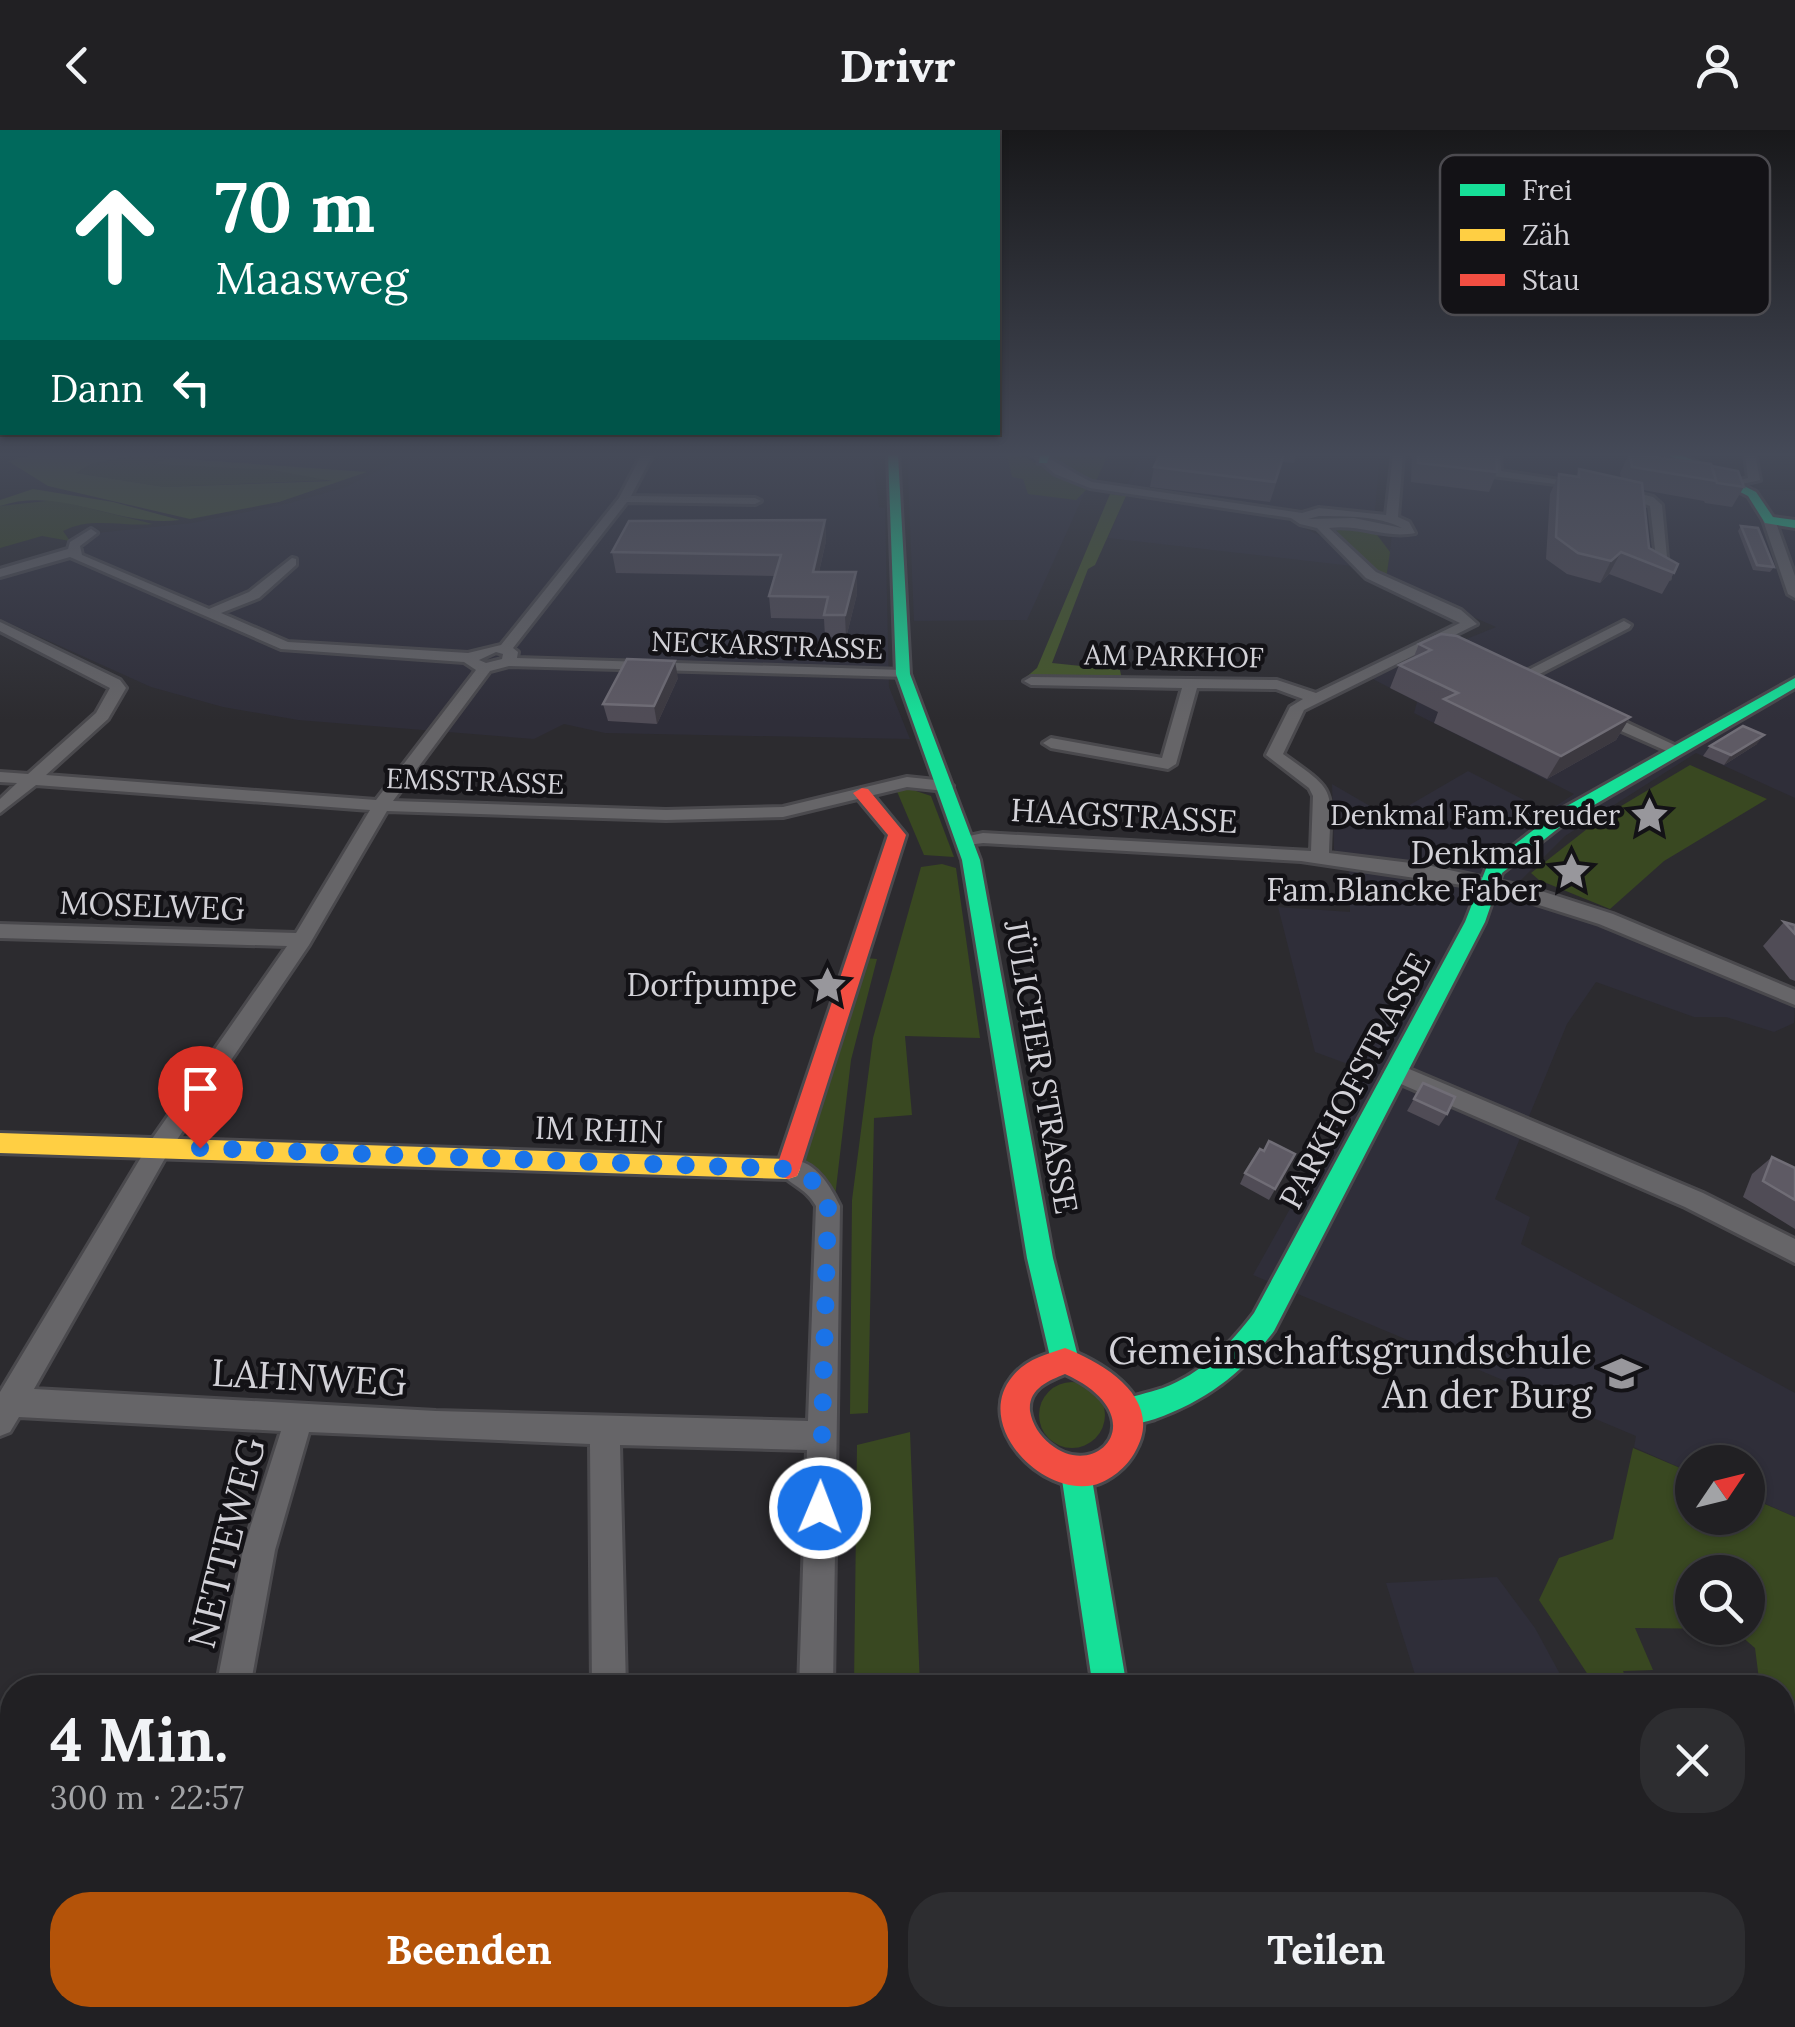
<!DOCTYPE html>
<html lang="de">
<meta charset="utf-8">
<style>
:root{--surface:#212023;--page:#2d2d30;--text:#f1f3f6;--muted:#a2a3a6;--line:#3e3e41;--accent:#b45309}
body{margin:0;font-family:Lora,serif;background:var(--page);color:var(--text);height:100vh;display:flex;flex-direction:column;font-size:38px;white-space:nowrap}
*{box-sizing:border-box;margin:0}
p{font-size:32px;color:var(--muted)}
.icon{flex:none;width:55px;height:55px;fill:none;stroke:currentColor;stroke-width:2;stroke-linecap:round;stroke-linejoin:round}
.map{position:relative;flex:1;overflow:hidden}
.sheet{position:absolute;left:0px;top:1545px;width:1795px;height:352px;display:flex;flex-direction:column;background:var(--surface);border-radius:40px 40px 0 0;box-shadow:0 2px 8px #0004,0 0 0 2px var(--line)}
.sheet>*{flex:none}
.top-card{position:absolute;left:0px;top:0px;width:1000px;height:305px;box-shadow:0 2px 8px #0004,0 0 0 2px var(--line);background:#00695c;color:#fff;overflow:hidden}
.needle{width:65px;rotate:55deg}
.controls{position:absolute;left:1675px;top:1315px;display:grid;gap:20px}
.controls a{display:grid;place-items:center;width:90px;height:90px;border-radius:50%;background:var(--surface);box-shadow:0 2px 8px #0004,0 0 0 2px var(--line);font-size:50px}
.pin{position:absolute;display:grid;place-items:center;width:85px;height:85px;color:#fff;margin:-102px -42px;border-radius:50% 50% 50% 0;rotate:-45deg;box-shadow:0 0 10px #0007}
.pin .icon{rotate:45deg}
.me{position:absolute;width:110px;margin:-55px;rotate:1deg;stroke-linejoin:round;filter:drop-shadow(0 0 8px #0008)}
.turn{display:flex;align-items:center;gap:35px;height:210px;padding:0 50px;font-size:45px}
.turn .icon{width:130px;height:130px;stroke-width:2.5}
.turn b{display:block;font-size:70px;line-height:85px}
.then{display:flex;align-items:center;height:95px;padding:0 50px;background:#0003;gap:20px;font-size:38px}
.round{display:grid;place-items:center;flex:none;width:105px;height:105px;border-radius:40px;background:var(--page)}
.overview{display:flex;align-items:center;justify-content:space-between;height:170px;padding:0 50px}
h1{font-size:60px;font-weight:800;line-height:75px}
.action{display:flex;gap:20px;margin-top:auto;padding:20px 50px}
.action a{flex:1;height:115px;border-radius:40px;background:var(--accent);color:#fff;font-size:40px;font-weight:800;line-height:115px;text-align:center}
.action a+a{background:var(--page);color:var(--text)}
header{display:flex;justify-content:space-between;align-items:center;height:130px;padding:0 50px;background:var(--surface);font-size:45px;font-weight:800}
.map>svg:first-child{display:block}
.built{fill:#2f2e39}
.green{fill:#394821;fill-rule:evenodd}
.forest{fill:#455828}
.lines{fill:none;stroke-linecap:round;stroke-linejoin:round}
.street-casing{stroke:#4a494d;stroke-width:6}
.fast-casing{stroke:#4a494d;stroke-width:6}
.slow-casing{stroke:#4a494d;stroke-width:6}
.jam-casing{stroke:#4a494d;stroke-width:6}
.street{fill:#666568;fill-rule:evenodd}
.fast{fill:#16e098;fill-rule:evenodd}
.slow{fill:#ffcf43;fill-rule:evenodd}
.jam{fill:#f24e42;fill-rule:evenodd}
.wall{fill:#504c56}
.shaded-wall{fill:#3c3940}
.building{fill:#5e5a64;stroke:#706d76;stroke-width:2.5}
.route{stroke:#1a73e8;stroke-width:18;stroke-dasharray:0 32.4}
.labels{text-anchor:middle;stroke-width:9;stroke-linejoin:round;paint-order:stroke}
.far-street-label{font-size:28px;fill:#d2d1d7;stroke:#131216}
.far-poi-label{font-size:28px;fill:#d2d1d7;stroke:#131216;text-anchor:end}
.street-label{font-size:32px;fill:#d2d1d7;stroke:#131216}
.poi-label{font-size:32px;fill:#d2d1d7;stroke:#131216;text-anchor:end}
.near-poi-label{font-size:38px;fill:#d2d1d7;stroke:#131216;text-anchor:end}
.near-street-label{font-size:38px;fill:#d2d1d7;stroke:#131216}
.key{fill:#131216;stroke:#4c4b50;stroke-width:2.5}
.key-label{font-size:28px;fill:#d2d1d7}
</style>
<header><svg class="icon" aria-label="back" viewBox="0 0 24 24"><path d="M15 5l-7 7 7 7"/></svg>Drivr<svg class="icon" aria-label="person" viewBox="0 0 24 24"><circle cx="12" cy="8" r="4"/><path d="M4 21q1-7 8-7t8 7"/></svg></header>
<div class="map">
<svg width="1795" height="1897" viewBox="0 0 1795 1897">
<rect width="100%" height="100%" fill="#2c2b2f"/>
<!-- built -->
<g class="built">
<polygon points="411,324 872,324 879,377 885,378 889,557 910,609 605,603 564,594 534,609 298,590 223,577 151,557 0,489 0,447 69,422 87,404 192,393 290,373 346,357"/>
<polygon points="907,324 1012,324 1023,339 1085,362 1027,490 914,491"/>
<polygon points="1142,324 1380,324 1375,381 1296,379 1126,357"/>
<polygon points="1403,324 1681,324 1758,359 1795,361 1795,668 1696,623 1565,706 1506,765 1610,800 1795,876 1794,893 1774,902 1726,887 1694,887 1596,852 1567,894 1495,1069 1530,1087 1521,1114 1795,1263 1795,1387 1748,1366 1748,1332 1692,1332 1692,1343 1634,1317 1636,1306 1253,1145 1367,941 1315,922 1278,777 1350,782 1349,740 1334,719 1332,654 1389,687 1468,641 1547,682 1574,664 1414,583 1417,572 1371,548 1496,497 1386,449"/>
<polygon points="1126,366 1282,388 1334,412 1352,436 1108,408"/>
<polygon points="1497,1447 1535,1498 1567,1557 1419,1557 1386,1453"/>
</g>
<!-- green -->
<g class="green">
<path d="M1007 324C1032 324 1058 350 1087 359L1076 370 1028 364 1023 349 1012 347Z"/>
<polygon points="1051,324 1108,324 1096,351 1055,332"/>
<polygon points="141,325 170,328 156,334 272,340 334,350 164,357 76,343 91,334"/>
<path d="M56 370 153 394C123 397 91 386 63 401L70 411 42 406 0 418V376Z"/>
<polygon points="1344,395 1374,401 1390,422 1386,449 1373,443 1336,400"/>
<polygon points="1690,635 1767,669 1664,731 1610,779 1539,750 1531,743 1601,688"/>
<polygon points="907,658 931,666 954,727 924,725 896,659"/>
<polygon points="942,734 956,738 980,908 905,906 912,985 874,988 868,1283 850,1284 852,1070 873,908 921,737"/>
<polygon points="865,828 877,829 851,930 835,1067 801,1027"/>
<circle cx="1072" cy="1285" r="33"/>
<polygon points="910,1302 920,1557 854,1557 857,1315"/>
<path d="M1633 1318 1692 1343V1388H1748V1367L1795 1387V1600L1783 1595 1782 1558 1760 1557 1755 1518 1733 1499 1635 1498 1653 1540 1623 1541 1630 1557H1596L1539 1470 1559 1428 1613 1409ZM1692 1442H1748V1498H1692Z"/>
</g>
<!-- forest -->
<g class="forest">
<polygon points="37,324 140,324 91,334 76,343 164,357 332,351 272,340 155,334 170,328 367,342 279,372 190,389 48,356 8,331"/>
<path d="M33 359 113 372 180 390C118 398 60 355 0 376V370Z"/>
<polygon points="1110,364 1126,366 1095,435 1088,439 1052,533 1120,540 1122,550 1025,548 1037,538"/>
</g>
<g class="lines">
<defs>
<g id="street">
<path d="M642 324H653L631 366 755 368 761 371 755 374 627 372 513 518 518 522 517 528 903 540 908 541V547L509 536 490 541 393 671 666 680 783 677 907 647 945 651 953 656 945 661 907 657 783 687 666 690 387 681 309 815 168 1023 34 1259 436 1281 808 1291 816 1076C805 1056 787 1055 779 1039L782 1032C811 1022 830 1055 840 1076L833 1558H799L807 1320 620 1315 626 1558H592L590 1314 309 1302 275 1420 250 1558H216L243 1420 281 1301 19 1287 10 1302 0 1306V1262L152 1009 287 816 0 808V794L296 803 370 680 36 655 0 683V669L17 653 0 652V642L28 644 96 583 110 558 0 501V492L120 550 126 558 108 589 46 645 376 670 476 540 464 532 281 519 70 427 0 447V439L68 419 70 412 91 399 97 403 80 416 82 425 209 479 249 462 292 428 296 429V435L259 468 221 483 288 512 468 523 501 515 619 368ZM496 522 503 524 502 529 486 533 479 530Z"/>
<path d="M1032 324C1048 324 1075 345 1092 352L1302 383 1319 378 1386 385 1393 324H1403L1398 387 1409 392 1415 403C1386 409 1360 394 1329 398L1376 442 1461 480 1477 494 1304 580 1283 624C1338 663 1331 657 1329 723L1427 735 1535 759 1613 784 1795 860V875L1599 794 1489 759 1301 731 983 713 960 716V708L983 703 1311 721 1313 666 1309 658 1266 625 1290 577 1303 569 1276 559 1197 558 1176 634 1168 639 1051 618 1043 613 1051 608 1162 628 1182 558 1031 555 1024 551 1031 547 1277 550 1316 563 1460 493 1366 448 1317 398 1300 394 1291 388 1090 358 1055 344ZM1319 386C1347 387 1377 385 1402 398L1354 388 1308 389Z"/>
<polygon points="1490,324 1500,324 1501,341 1592,355 1586,358 1492,346"/>
<polygon points="1745,324 1755,324 1760,350 1733,356 1733,352 1748,348"/>
<polygon points="1617,358 1653,367 1662,375 1669,448 1658,445 1650,376 1613,363"/>
<polygon points="1769,386 1775,390 1795,446 1795,468 1788,464 1763,390"/>
<polygon points="1624,491 1631,495 1629,498 1530,549 1535,553 1533,556 1523,556 1511,549"/>
<polygon points="1592,582 1604,582 1685,620 1671,623 1592,588"/>
<polygon points="1395,933 1703,1063 1795,1109 1795,1133 1685,1077 1387,948 1384,942"/>
</g>
<g id="fast">
<polygon points="888,324 898,324 910,544 980,730 1053,1128 1079,1231 1075,1240 1065,1244 1055,1240 1051,1231 1027,1128 962,730 896,544"/>
<polygon points="1040,324 1050,324 1047,333 1039,333"/>
<polygon points="1666,324 1680,324 1756,362 1773,387 1795,390 1795,398 1765,393 1748,366"/>
<path d="M1795 548V558L1570 689 1502 743 1485 792 1274 1201C1242 1244 1205 1271 1155 1289 1141 1293 1130 1297 1117 1292L1113 1282 1117 1272C1132 1266 1148 1263 1163 1258 1201 1244 1230 1215 1254 1183L1465 792 1487 736 1558 681Z"/>
<polygon points="1076,1328 1087,1332 1091,1343 1127,1558 1093,1558 1061,1343 1065,1332"/>
</g>
<g id="slow">
<polygon points="0,1003 788,1029 797,1032 800,1039 797,1046 788,1049 0,1023"/>
<polygon points="1135,1885 1175,1885 1176,1897 1136,1897"/>
</g>
<g id="jam">
<polygon points="862,658 868,659 906,705 800,1039 797,1046 788,1049 779,1046 776,1039 888,705 853,663"/>
<path d="M1065 1218C1106 1234 1165 1270 1135 1322 1127 1337 1110 1351 1094 1355 1041 1367 973 1295 1012 1247 1026 1229 1045 1225 1065 1218ZM1065 1244C1157 1286 1097 1353 1050 1314 1040 1306 1032 1294 1030 1281 1028 1259 1048 1251 1065 1244Z"/>
</g>
</defs>
<!-- street casing -->
<use href="#street" class="street-casing"/>
<!-- fast casing -->
<use href="#fast" class="fast-casing"/>
<!-- slow casing -->
<use href="#slow" class="slow-casing"/>
<!-- jam casing -->
<use href="#jam" class="jam-casing"/>
<!-- street -->
<use href="#street" class="street"/>
<!-- fast -->
<use href="#fast" class="fast"/>
<!-- slow -->
<use href="#slow" class="slow"/>
<!-- jam -->
<use href="#jam" class="jam"/>
</g>
<!-- wall -->
<g class="wall">
<polygon points="1160,324 1296,324 1294,333 1283,332 1270,372 1150,357 1154,337"/>
<polygon points="1412,324 1496,324 1497,342 1489,362 1411,352"/>
<polygon points="1629,324 1712,336 1744,357 1732,377 1705,373 1704,371 1643,360 1649,418 1674,443 1662,464 1609,444 1600,453 1567,444 1546,429 1550,364 1559,344 1576,347 1579,339 1621,348 1620,343"/>
<polygon points="825,390 826,411 819,442 856,442 857,464 846,508 825,507 824,489 771,488 769,466 775,446 616,443 612,422"/>
<polygon points="1741,396 1774,437 1770,442 1753,440 1738,401"/>
<polygon points="1419,514 1630,587 1616,610 1547,649 1434,593 1438,582 1390,558 1399,535 1413,529"/>
<polygon points="678,548 657,594 608,591 603,574"/>
<polygon points="1757,614 1724,635 1703,626 1710,616"/>
<polygon points="1784,792 1795,795 1795,851 1790,849 1763,816"/>
<polygon points="1423,953 1447,984 1439,996 1407,981"/>
<polygon points="1295,1024 1269,1070 1240,1054 1245,1043"/>
<polygon points="1772,1027 1795,1038 1795,1099 1743,1067 1752,1044"/>
<polygon points="1782,1835 1795,1835 1795,1897 1750,1897 1745,1885 1782,1885"/>
</g>
<!-- shaded-wall -->
<g class="shaded-wall">
<polygon points="825,390 826,411 814,463 813,442"/>
<polygon points="1621,422 1609,444 1600,453 1611,431"/>
<polygon points="856,442 857,464 846,508 845,485"/>
<polygon points="675,531 678,548 657,594 654,576"/>
<polygon points="1630,587 1616,610 1547,649 1561,626"/>
<polygon points="1764,605 1757,614 1724,635 1731,625"/>
</g>
<!-- building -->
<g class="building">
<polygon points="1160,324 1284,324 1275,352 1154,337"/>
<polygon points="1418,324 1496,324 1497,342 1418,333"/>
<polygon points="1630,324 1711,334 1716,351 1632,337"/>
<polygon points="1712,336 1738,341 1744,357 1717,353"/>
<polygon points="1579,339 1642,353 1649,418 1678,434 1674,443 1621,422 1611,431 1578,423 1556,407 1559,344 1579,347"/>
<polygon points="825,390 813,442 856,442 845,485 824,485 828,467 769,466 781,425 612,422 629,391"/>
<polygon points="1741,396 1758,398 1774,437 1757,435"/>
<polygon points="1441,504 1457,506 1630,587 1561,626 1444,569 1458,563 1399,535 1431,520 1419,514"/>
<polygon points="627,529 675,531 654,576 603,574"/>
<polygon points="1743,596 1764,605 1731,625 1710,616"/>
<polygon points="1784,792 1795,795 1795,804"/>
<polygon points="1423,953 1455,967 1447,984 1414,969"/>
<polygon points="1269,1011 1295,1024 1275,1059 1245,1043 1260,1019 1264,1021"/>
<polygon points="1772,1027 1795,1038 1795,1070 1763,1051"/>
<polygon points="1782,1837 1795,1837 1795,1897 1781,1897 1776,1885 1782,1885"/>
</g>
<!-- sky -->
<linearGradient id="sky" x2="0" y2="1"><stop stop-color="#18181a"/><stop offset="0.55" stop-color="#454a58"/><stop offset="1" stop-color="#454a58" stop-opacity="0"/></linearGradient>
<rect width="1795" height="590" fill="url(#sky)"/>
<g class="lines">
<!-- route -->
<polyline class="route" points="200,1018 791,1039 816,1053 828,1076 820,1378"/>
</g>
<!-- icons -->
<defs>
<symbol id="sight-bare" viewBox="-9 -9 18 18"><path d="M0-6L1.8-2.2L6-1.7L2.9 1.2L3.7 5.4L0 3.3L-3.7 5.4L-2.9 1.2L-6-1.7L-1.8-2.2Z" fill="#98979c" stroke="#131216" stroke-width="2.5" paint-order="stroke"/></symbol>
<symbol id="school-bare" viewBox="-9 -9 18 18"><path d="M0-5L7-2L0 1L-7-2ZM-4 1L0 2.5L4 1V4Q0 6-4 4Z" fill="#98979c" stroke="#131216" stroke-width="2.5" paint-order="stroke"/></symbol>
</defs>
<g fill-rule="evenodd">
<use href="#sight-bare" x="1622" y="658" width="55" height="55"/>
<use href="#sight-bare" x="1544" y="714" width="55" height="55"/>
<use href="#sight-bare" x="800" y="828" width="55" height="55"/>
<use href="#school-bare" x="1594" y="1216" width="55" height="55"/>
</g>
<g class="labels">
<!-- far-street labels -->
<g class="far-street-label">
<text transform="translate(767 515) rotate(2)" y="10">NECKARSTRASSE</text>
<text transform="translate(1174 526) rotate(1)" y="10">AM PARKHOF</text>
<text transform="translate(475 651) rotate(2)" y="10">EMSSTRASSE</text>
</g>
<!-- far-poi labels -->
<g class="far-poi-label">
<text x="1620" y="695">Denkmal Fam.Kreuder</text>
</g>
<!-- street labels -->
<g class="street-label">
<text transform="translate(1124 686) rotate(3)" y="11">HAAGSTRASSE</text>
<text transform="translate(152 776) rotate(2)" y="11">MOSELWEG</text>
<text transform="translate(1041 937) rotate(80)" y="11">JÜLICHER STRASSE</text>
<text transform="translate(1355 951) rotate(-62)" y="11">PARKHOFSTRASSE</text>
<text transform="translate(599 1000) rotate(2)" y="11">IM RHIN</text>
</g>
<!-- poi labels -->
<g class="poi-label">
<text x="1542" y="734">Denkmal<tspan x="1542" dy="37">Fam.Blancke Faber</tspan></text>
<text x="797" y="866">Dorfpumpe</text>
</g>
<!-- near-poi labels -->
<g class="near-poi-label">
<text x="1592" y="1234">Gemeinschaftsgrundschule<tspan x="1592" dy="44">An der Burg</tspan></text>
</g>
<!-- near-street labels -->
<g class="near-street-label">
<text transform="translate(309 1248) rotate(3)" y="13">LAHNWEG</text>
<text transform="translate(227 1413) rotate(-76)" y="13">NETTEWEG</text>
</g>
</g>
<!-- legend -->
<rect x="1440" y="25" width="330" height="160" rx="15" class="key"/>
<rect x="1460" y="54" width="45" height="12" fill="#16e098"/>
<rect x="1460" y="99" width="45" height="12" fill="#ffcf43"/>
<rect x="1460" y="144" width="45" height="12" fill="#f24e42"/>
<g class="key-label">
<text x="1522" y="70">Frei</text>
<text x="1522" y="115">Zäh</text>
<text x="1522" y="160">Stau</text>
</g>
</svg>
<div class="controls">
<a><svg class="needle" viewBox="-14 -14 28 28"><path d="M0-13l5 13h-10z" fill="#e53935"/><path d="M0 13l5-13h-10z" fill="#a2a3a6"/></svg></a>
<a><svg class="icon" aria-label="search" viewBox="0 0 24 24"><circle cx="10" cy="10" r="6"/><path d="M15 15l6 6"/></svg></a>
</div>
<div class="pin" style="left:200px;top:1018px;background:#d93025"><svg class="icon" aria-label="arrive" viewBox="0 0 24 24"><path d="M6 21V4h12l-3 4 3 4H6"/></svg></div>
<svg class="me" style="left:820px;top:1378px" viewBox="-20 -20 40 40"><circle r="17" fill="#1a73e8" stroke="#fff" stroke-width="3"/><path d="M0-11L8 9 0 5-8 9z" fill="#fff"/></svg>
<div class="top-card">
<div class="turn"><svg class="icon" aria-label="ahead" viewBox="0 0 24 24"><path d="M12 20V5M6 11l6-6 6 6"/></svg><div><b>70 m</b>Maasweg</div></div>
<div class="then">Dann<svg class="icon" aria-label="left" viewBox="0 0 24 24"><path d="M17 20v-9H6M10 6l-5 5 5 5"/></svg></div>
</div>
<section class="sheet">
<div class="overview"><div><h1>4 Min.</h1><p>300 m · 22:57</p></div><a class="round"><svg class="icon" aria-label="close" viewBox="0 0 24 24"><path d="M6 6l12 12M18 6L6 18"/></svg></a></div>
<div class="action"><a>Beenden</a><a>Teilen</a></div>
</section>
</div>
